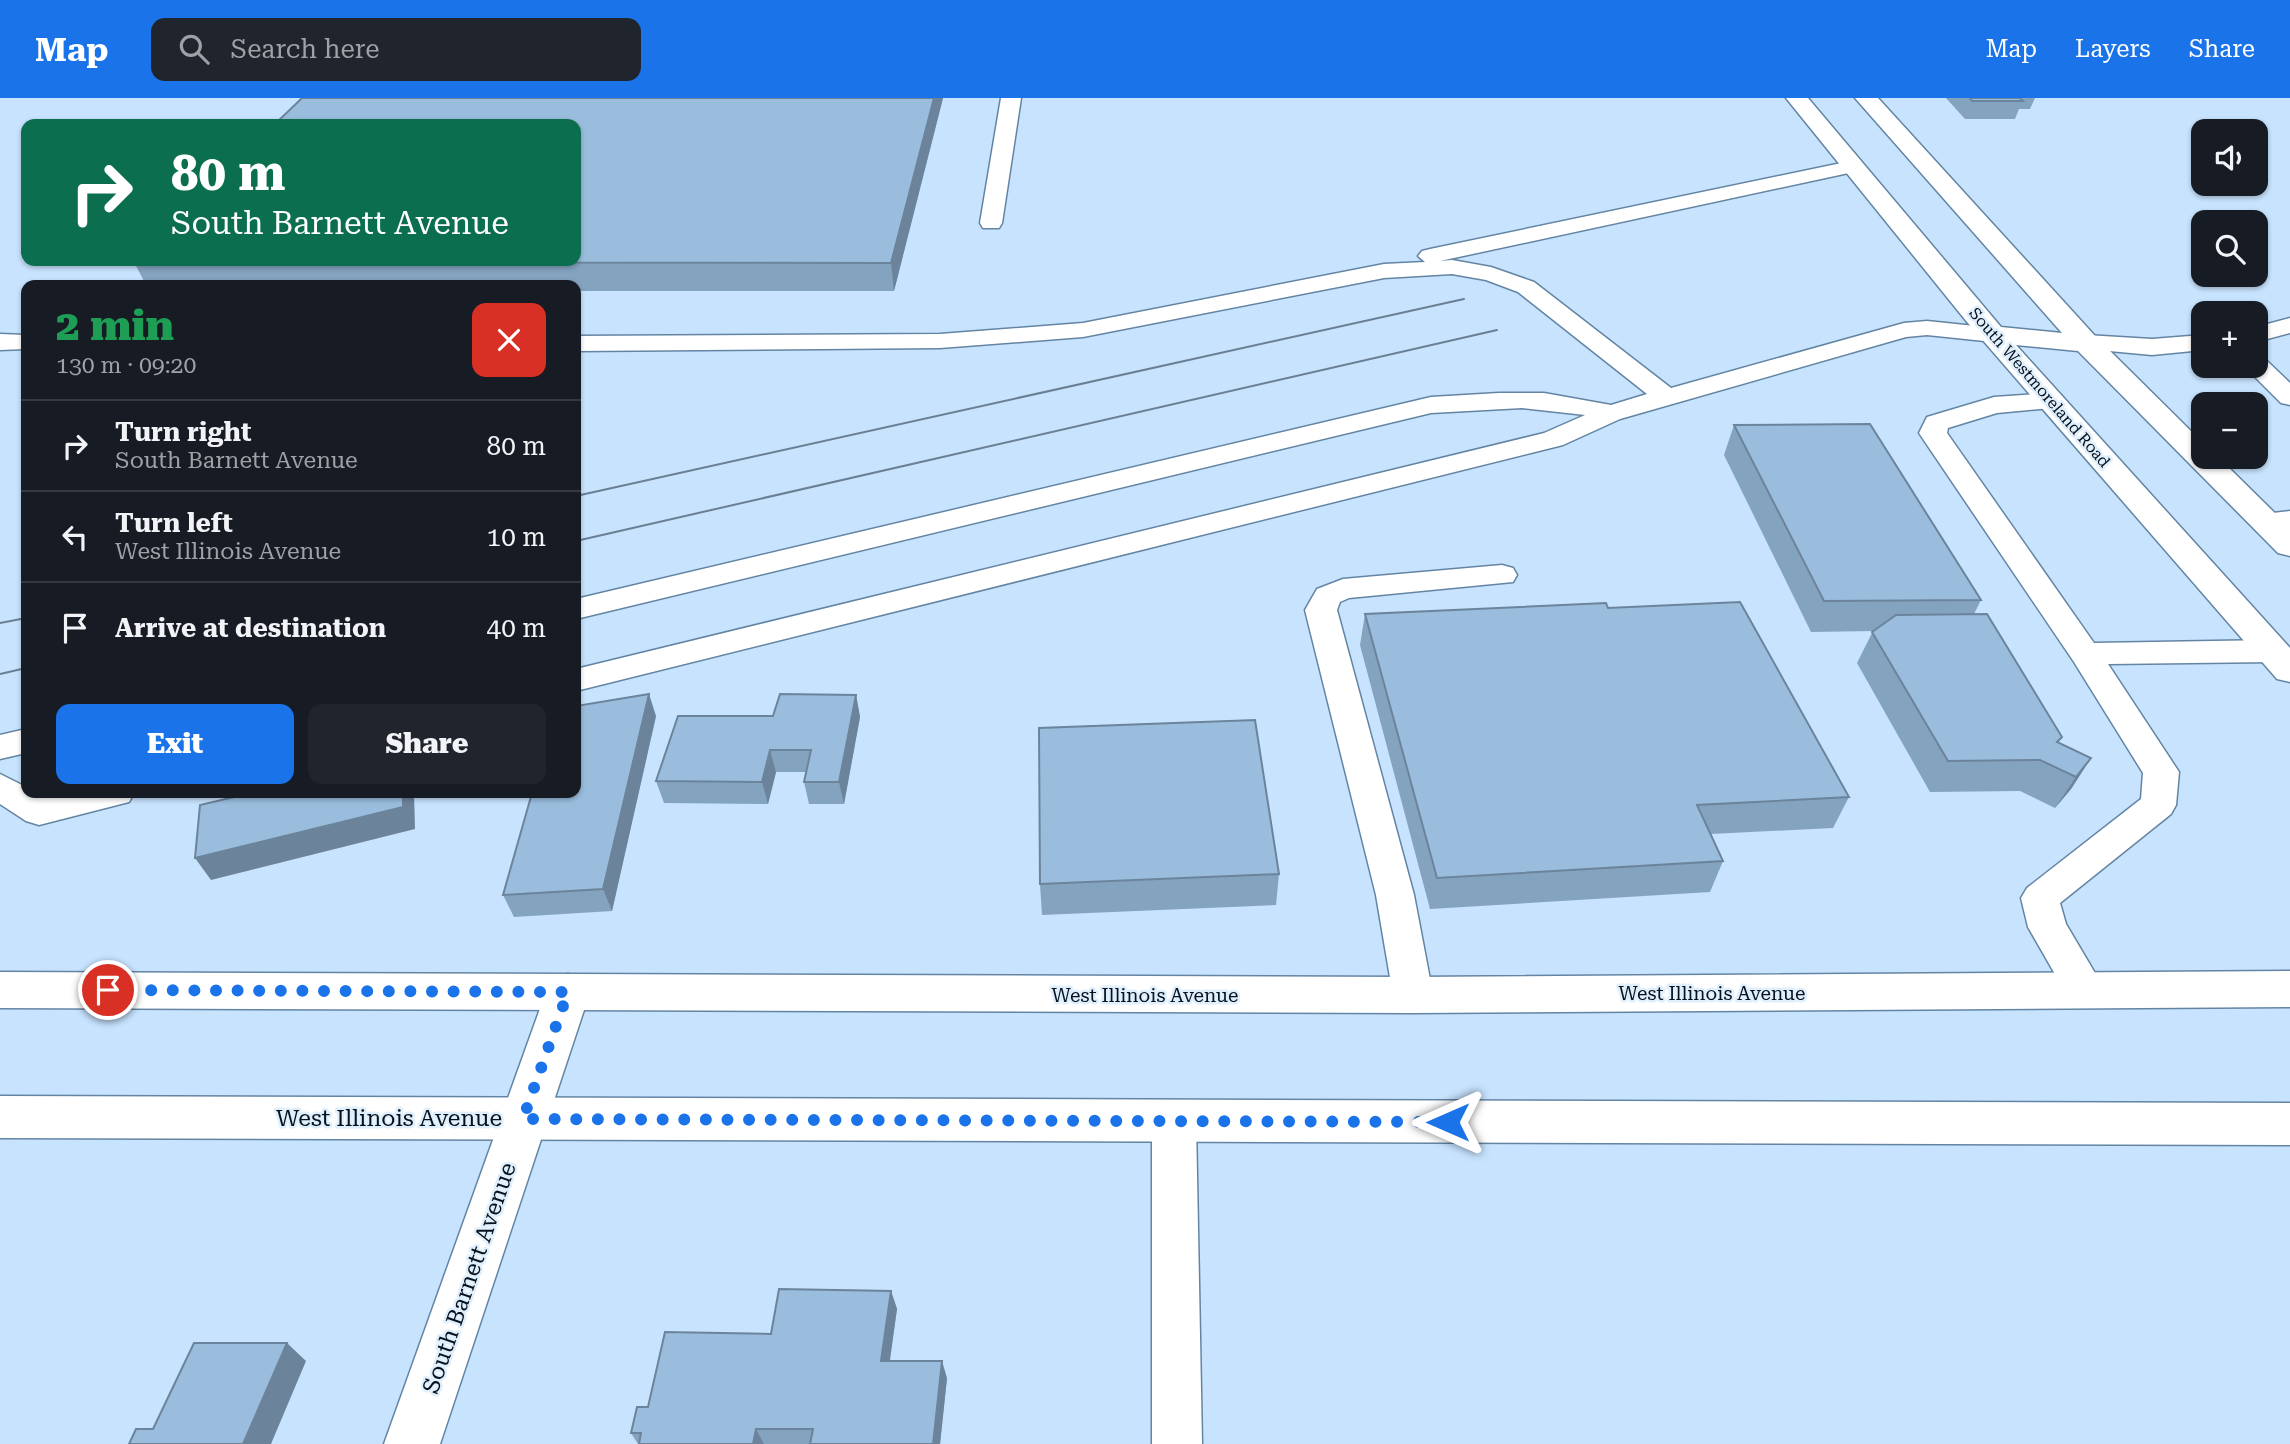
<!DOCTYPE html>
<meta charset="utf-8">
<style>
:root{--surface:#171b24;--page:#20242c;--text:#f1f3f6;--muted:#9ea1a6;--line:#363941;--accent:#1a73e8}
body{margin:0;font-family:"Roboto Serif",serif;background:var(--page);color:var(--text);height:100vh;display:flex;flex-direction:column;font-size:26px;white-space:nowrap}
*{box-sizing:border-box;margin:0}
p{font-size:23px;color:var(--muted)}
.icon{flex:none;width:38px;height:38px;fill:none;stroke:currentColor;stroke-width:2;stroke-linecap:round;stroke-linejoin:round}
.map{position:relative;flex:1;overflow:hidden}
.panel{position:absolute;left:21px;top:182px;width:560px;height:518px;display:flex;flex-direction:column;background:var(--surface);border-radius:14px;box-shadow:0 2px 5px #0004}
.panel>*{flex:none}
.banner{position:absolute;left:21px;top:21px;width:560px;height:147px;border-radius:14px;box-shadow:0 2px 5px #0004;background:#0b6e4f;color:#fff;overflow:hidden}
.buttons{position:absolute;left:2191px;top:21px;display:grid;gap:14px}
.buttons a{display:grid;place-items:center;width:77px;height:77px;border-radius:14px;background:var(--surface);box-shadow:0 2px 5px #0004;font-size:35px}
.pin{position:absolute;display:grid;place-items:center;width:60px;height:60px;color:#fff;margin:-30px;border:4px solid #fff;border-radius:50%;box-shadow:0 2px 7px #0007}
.me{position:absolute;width:77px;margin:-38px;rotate:270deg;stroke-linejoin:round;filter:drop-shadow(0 0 5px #0008)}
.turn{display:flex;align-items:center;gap:24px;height:147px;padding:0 35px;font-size:32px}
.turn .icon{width:91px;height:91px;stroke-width:2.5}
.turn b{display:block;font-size:49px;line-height:60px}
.round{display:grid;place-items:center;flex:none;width:74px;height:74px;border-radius:14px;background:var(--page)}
.head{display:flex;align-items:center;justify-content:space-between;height:119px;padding:0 35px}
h1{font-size:42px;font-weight:800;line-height:52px;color:#1e9e55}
.button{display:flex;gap:14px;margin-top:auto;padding:14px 35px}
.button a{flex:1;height:80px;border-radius:14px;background:var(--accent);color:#fff;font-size:28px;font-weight:800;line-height:80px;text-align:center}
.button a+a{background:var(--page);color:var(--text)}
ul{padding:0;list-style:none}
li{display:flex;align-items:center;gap:21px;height:91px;padding:0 35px;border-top:2px solid var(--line)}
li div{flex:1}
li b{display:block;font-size:26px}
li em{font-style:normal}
header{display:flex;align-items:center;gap:42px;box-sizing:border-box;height:98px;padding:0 35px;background:var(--accent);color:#fff}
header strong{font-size:33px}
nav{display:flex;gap:38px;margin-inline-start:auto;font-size:24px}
.search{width:490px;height:63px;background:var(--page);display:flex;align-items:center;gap:18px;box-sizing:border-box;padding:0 24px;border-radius:14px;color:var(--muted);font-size:26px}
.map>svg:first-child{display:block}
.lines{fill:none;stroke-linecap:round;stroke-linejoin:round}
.lane-casing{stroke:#6385a3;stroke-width:3}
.street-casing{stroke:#6385a3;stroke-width:3}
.secondary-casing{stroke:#6385a3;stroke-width:3}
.lane{fill:#fff;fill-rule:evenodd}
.street{fill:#fff;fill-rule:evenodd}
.secondary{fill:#fff;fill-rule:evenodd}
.tram{stroke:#6a7f92;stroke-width:2}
.wall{fill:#84a3bf}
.shaded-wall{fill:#6c849b}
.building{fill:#9abdde;stroke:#6c849b;stroke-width:2}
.route{stroke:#1a73e8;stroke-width:12;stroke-dasharray:0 21.6}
.labels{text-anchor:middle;stroke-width:5;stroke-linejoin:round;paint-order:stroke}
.far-street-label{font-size:16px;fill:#06121e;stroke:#e0effc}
.street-label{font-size:19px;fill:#06121e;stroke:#e0effc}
.near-street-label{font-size:23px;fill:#06121e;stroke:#e0effc}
</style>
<header>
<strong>Map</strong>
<div class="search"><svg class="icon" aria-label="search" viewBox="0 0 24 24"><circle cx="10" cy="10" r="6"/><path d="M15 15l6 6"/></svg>Search here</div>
<nav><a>Map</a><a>Layers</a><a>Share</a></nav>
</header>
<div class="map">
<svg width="2290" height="1346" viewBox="0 0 2290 1346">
<rect width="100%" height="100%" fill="#c7e3fe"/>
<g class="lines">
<defs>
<g id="lane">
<polygon points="1001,0 1021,0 1002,125 999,130 983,130 980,125"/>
<polygon points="1851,63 1858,65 1861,69 1858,73 1440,163 1452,162 1491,169 1534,184 1671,290 1904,225 1927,223 1994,230 2003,232 2006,237 2003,242 1994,244 1927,237 1906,239 1620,321 1563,347 576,593 576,571 1544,335 1585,317 1522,310 1431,315 576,521 576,501 1431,299 1499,295 1544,295 1611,307 1647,296 1518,194 1486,182 1452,176 1384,180 1083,239 940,250 576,253 576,238 940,236 1083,225 1384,166 1425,164 1418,158 1422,153 1430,151"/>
<polygon points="2290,220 2290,235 2256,244 2256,229"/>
<polygon points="0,236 26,237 26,251 0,252"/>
<polygon points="2086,237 2152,241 2203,237 2203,252 2152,257 2077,250 2073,245 2077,240"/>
<polygon points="2256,258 2265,261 2290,285 2290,307 2281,305 2244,268 2256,268"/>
<polygon points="2052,295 2061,297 2065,303 2061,309 1997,315 1948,330 1947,335 2094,545 2273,542 2284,545 2289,553 2284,561 2273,564 2108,566 2179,674 2176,707 2171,716 2060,805 2066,826 2105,892 2099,904 2085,909 2071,904 2028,829 2021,800 2027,790 2141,701 2143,675 2074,564 1919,335 1927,319 1994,299"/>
<polygon points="2290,413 2290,431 2265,432 2255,429 2250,423 2255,417"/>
<polygon points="1502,467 1513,470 1517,477 1513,484 1349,500 1340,504 1337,512 1414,797 1433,897 1427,909 1413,914 1399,909 1393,897 1376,797 1305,512 1317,491 1343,481"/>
<polygon points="26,631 26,655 0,661 0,637"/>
<polygon points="0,676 26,689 26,695 36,695 44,700 64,695 134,695 129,704 39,727 26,723 0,706"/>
<polygon points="1174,1004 1189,1009 1196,1023 1202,1346 1152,1346 1152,1023 1159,1009"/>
</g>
<polygon id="street" points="568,876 584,881 590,894 440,1346 384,1346 546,894 552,881"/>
<g id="secondary">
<polygon points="1786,0 1808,0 2001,229 2062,235 1855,0 1878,0 2096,239 2203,345 2203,359 2218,359 2290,430 2290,458 2278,455 2078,253 2016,247 2290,550 2290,584 2277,581 1967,224"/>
<polygon points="2290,873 2290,909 1413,915 0,910 0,874 1413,879"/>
<polygon points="0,998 2290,1005 2290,1047 0,1040"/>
</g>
</defs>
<!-- lane casing -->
<use href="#lane" class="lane-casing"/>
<!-- street casing -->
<use href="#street" class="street-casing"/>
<!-- secondary casing -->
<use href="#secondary" class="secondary-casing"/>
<!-- lane -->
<use href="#lane" class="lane"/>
<!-- street -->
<use href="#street" class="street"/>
<!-- secondary -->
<use href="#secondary" class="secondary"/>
<!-- tram -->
<g class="tram">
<polyline points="576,398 1464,201"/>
<polyline points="576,443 1497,232"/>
<polyline points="0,525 26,520"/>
<polyline points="0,576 26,570"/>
</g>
</g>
<!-- wall -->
<g class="wall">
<polygon points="302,0 943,0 894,193 576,193 576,187 146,187 134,164"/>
<polygon points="1946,0 2035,0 2030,11 2019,11 2015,21 1965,21"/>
<polygon points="1734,327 1981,502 1974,516 2059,645 2091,660 2071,691 2055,710 2020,693 1930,694 1857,565 1873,533 1811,534 1724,357"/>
<polygon points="1608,510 1849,699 1833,730 1711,736 1723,763 1710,794 1430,811 1360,547 1365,516"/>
<polygon points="856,597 860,619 844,706 809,706 804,684 806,674 776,674 768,706 664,705 656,683 773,618"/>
<polygon points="656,618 612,813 514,819 503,797"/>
<polygon points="1279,776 1276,807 1042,817 1040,786"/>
<polygon points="891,1193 897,1211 890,1263 947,1280 940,1346 638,1346 631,1335 648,1309 771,1236"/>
</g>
<!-- shaded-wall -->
<g class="shaded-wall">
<polygon points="934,0 943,0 894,193 891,165"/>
<polygon points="649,596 656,618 612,813 603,791"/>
<polygon points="856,597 860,619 844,706 839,684"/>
<polygon points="770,652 776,674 768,706 762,684"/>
<polygon points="2091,660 2071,691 2055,710 2076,679"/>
<polygon points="403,695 414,695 415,731 211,782 195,760"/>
<polygon points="891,1193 897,1211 887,1280 881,1263"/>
<polygon points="287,1245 306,1263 271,1346 243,1346"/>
<polygon points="942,1263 947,1280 940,1346 933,1346"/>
<polygon points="756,1331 764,1346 753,1346"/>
</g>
<!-- building -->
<g class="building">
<polygon points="302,0 934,0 891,165 134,164 135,163 576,163 576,26 275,26"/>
<polygon points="1970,0 2020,0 2023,3 1972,3"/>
<polygon points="1870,326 1981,502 1824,503 1734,327"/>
<polygon points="1740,504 1849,699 1697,707 1723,763 1437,780 1365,516 1606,505 1608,510"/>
<polygon points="1987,516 2062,639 2057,644 2091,660 2076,679 2040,662 1948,663 1872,534 1896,517"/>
<polygon points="649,596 603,791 503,797 532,695 576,695 576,608"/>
<polygon points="780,596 856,597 839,684 804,684 811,652 770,652 762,684 656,683 678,618 773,618"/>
<polygon points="1255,622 1279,776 1040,786 1039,630"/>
<polygon points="251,695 403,695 403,709 195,760 200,707"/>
<polygon points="779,1191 891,1193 881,1263 942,1263 933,1346 810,1346 813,1331 756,1331 753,1346 639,1346 641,1335 631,1335 637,1309 648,1309 665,1234 771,1236"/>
<polygon points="194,1245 287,1245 243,1346 129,1346 136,1331 153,1331"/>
</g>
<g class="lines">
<!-- route -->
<polyline class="route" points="108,892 568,894 523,1021 1448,1024"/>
</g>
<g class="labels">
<!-- far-street labels -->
<g class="far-street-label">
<text transform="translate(2040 289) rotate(49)" y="6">South Westmoreland Road</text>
</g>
<!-- street labels -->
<g class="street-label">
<text x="1712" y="902">West Illinois Avenue</text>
<text x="1145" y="904">West Illinois Avenue</text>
</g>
<!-- near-street labels -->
<g class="near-street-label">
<text x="389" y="1028">West Illinois Avenue</text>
<text transform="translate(469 1180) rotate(-71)" y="8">South Barnett Avenue</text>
</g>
</g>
</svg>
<div class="buttons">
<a><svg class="icon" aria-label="sound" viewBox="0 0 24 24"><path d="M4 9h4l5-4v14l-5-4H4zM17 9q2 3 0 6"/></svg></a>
<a><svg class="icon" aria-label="search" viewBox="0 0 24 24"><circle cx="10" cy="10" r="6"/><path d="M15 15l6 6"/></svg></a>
<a>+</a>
<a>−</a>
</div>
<div class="pin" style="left:108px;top:892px;background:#d93025"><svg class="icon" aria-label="arrive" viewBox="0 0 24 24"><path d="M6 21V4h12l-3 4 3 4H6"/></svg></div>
<svg class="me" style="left:1448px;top:1024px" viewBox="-20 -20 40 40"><path d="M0-17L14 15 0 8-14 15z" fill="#1a73e8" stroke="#fff" stroke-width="4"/></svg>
<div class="banner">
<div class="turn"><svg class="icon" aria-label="right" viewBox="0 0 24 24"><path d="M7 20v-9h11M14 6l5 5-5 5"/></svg><div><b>80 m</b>South Barnett Avenue</div></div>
</div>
<section class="panel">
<div class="head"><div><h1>2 min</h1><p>130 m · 09:20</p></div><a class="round" style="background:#d93025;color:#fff"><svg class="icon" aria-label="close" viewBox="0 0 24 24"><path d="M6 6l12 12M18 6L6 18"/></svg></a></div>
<ul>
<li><svg class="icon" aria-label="right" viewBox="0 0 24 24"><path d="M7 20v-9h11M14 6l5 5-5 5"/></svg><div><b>Turn right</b><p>South Barnett Avenue</p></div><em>80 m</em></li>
<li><svg class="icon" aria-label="left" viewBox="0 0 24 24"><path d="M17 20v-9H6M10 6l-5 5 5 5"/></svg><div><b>Turn left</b><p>West Illinois Avenue</p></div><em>10 m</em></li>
<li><svg class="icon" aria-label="arrive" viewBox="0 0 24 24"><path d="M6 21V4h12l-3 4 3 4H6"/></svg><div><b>Arrive at destination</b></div><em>40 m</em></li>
</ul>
<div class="button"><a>Exit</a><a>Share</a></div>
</section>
</div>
